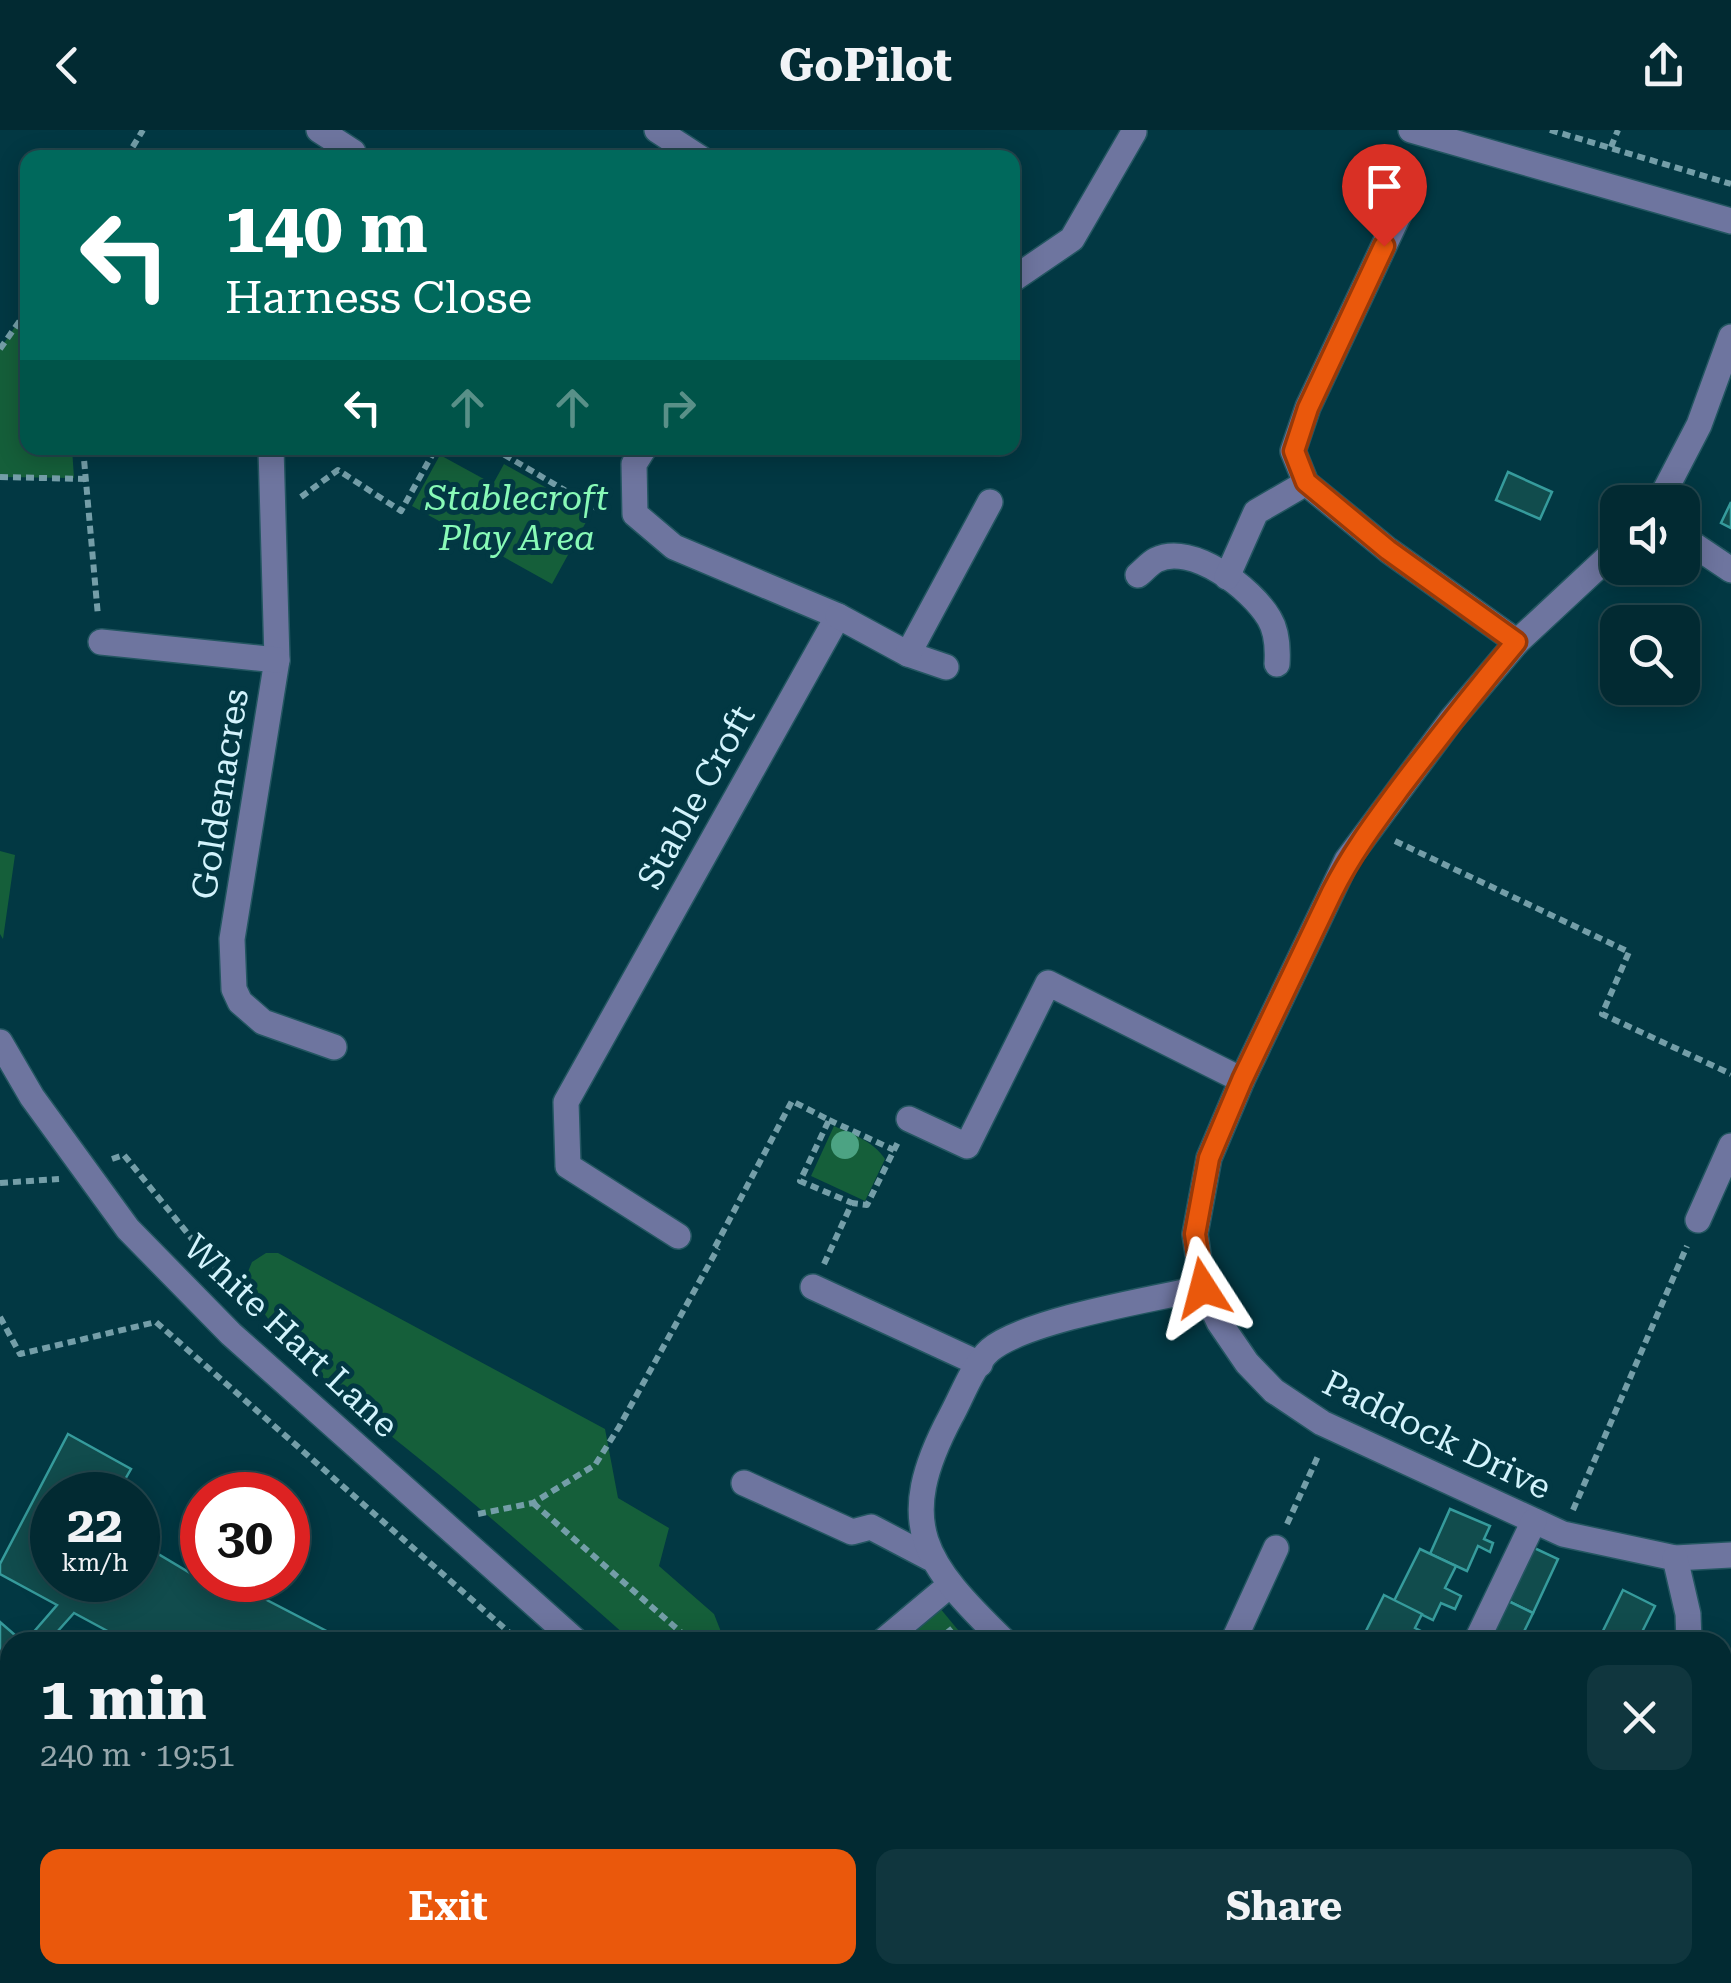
<!DOCTYPE html>
<meta charset="utf-8">
<style>
:root{--surface:#022a32;--page:#10363e;--text:#f1f3f6;--muted:#96a7ac;--line:#23464d;--accent:#ea580c}
body{margin:0;font-family:"Roboto Serif",serif;background:var(--page);color:var(--text);height:100vh;display:flex;flex-direction:column;font-size:38px;white-space:nowrap}
*{box-sizing:border-box;margin:0}
p{font-size:32px;color:var(--muted)}
.icon{flex:none;width:55px;height:55px;fill:none;stroke:currentColor;stroke-width:2;stroke-linecap:round;stroke-linejoin:round}
.map{position:relative;flex:1;overflow:hidden}
.drawer{position:absolute;left:0px;top:1502px;width:1732px;height:352px;display:flex;flex-direction:column;background:var(--surface);border-radius:30px 30px 0 0;box-shadow:0 5px 25px #0003,0 0 0 2px var(--line)}
.drawer>*{flex:none}
.banner{position:absolute;left:20px;top:20px;width:1000px;height:305px;border-radius:20px;box-shadow:0 5px 25px #0003,0 0 0 2px var(--line);background:#00695c;color:#fff;overflow:hidden}
.controls{position:absolute;left:1600px;top:355px;display:grid;gap:20px}
.controls a{display:grid;place-items:center;width:100px;height:100px;border-radius:20px;background:var(--surface);box-shadow:0 5px 25px #0003,0 0 0 2px var(--line);font-size:50px}
.speed{position:absolute;left:30px;top:1342px;display:flex;gap:20px;font-size:50px;font-weight:700;text-align:center}
.speed>*{display:grid;place-content:center;width:130px;height:130px;border-radius:50%;background:var(--surface);box-shadow:0 5px 25px #0003,0 0 0 2px var(--line);line-height:1}
.speed small{font-size:25px;font-weight:400}
.speed .limit{border:15px solid #d22;background:#fff;color:#111}
.pin{position:absolute;display:grid;place-items:center;width:85px;height:85px;color:#fff;margin:-102px -42px;border-radius:50% 50% 50% 0;rotate:-45deg;box-shadow:0 0 10px #0007}
.pin .icon{rotate:45deg}
.me{position:absolute;width:110px;margin:-55px;rotate:351deg;stroke-linejoin:round;filter:drop-shadow(0 0 8px #0008)}
.turn{display:flex;align-items:center;gap:35px;height:210px;padding:0 40px;font-size:45px}
.turn .icon{width:130px;height:130px;stroke-width:2.5}
.turn b{display:block;font-size:70px;line-height:85px}
.lanes{display:flex;align-items:center;height:95px;padding:0 40px;background:#0003;justify-content:center;gap:50px;direction:ltr}
.lanes .off{opacity:.35}
.round{display:grid;place-items:center;flex:none;width:105px;height:105px;border-radius:20px;background:var(--page)}
.overview{display:flex;align-items:center;justify-content:space-between;height:170px;padding:0 40px}
h1{font-size:60px;font-weight:700;line-height:75px}
.action{display:flex;gap:20px;margin-top:auto;padding:20px 40px}
.action a{flex:1;height:115px;border-radius:20px;background:var(--accent);color:#fff;font-size:40px;font-weight:700;line-height:115px;text-align:center}
.action a+a{background:var(--page);color:var(--text)}
header{display:flex;justify-content:space-between;align-items:center;height:130px;padding:0 40px;background:var(--surface);font-size:45px;font-weight:700}
.map>svg:first-child{display:block}
.green{fill:#155f3a}
.building{fill:#114c4d;stroke:#369b9c;stroke-width:2.5}
.lines{fill:none;stroke-linecap:round;stroke-linejoin:round}
.minor-casing{stroke:#235661;stroke-width:28}
.path{stroke:#749ea8;stroke-width:6;stroke-dasharray:8 5;stroke-linecap:butt}
.minor{stroke:#6e759f;stroke-width:25}
.tree{fill:#4ca383}
.route-casing{stroke:#983908;stroke-width:25}
.route{stroke:#ea580c;stroke-width:18}
.labels{text-anchor:middle;stroke-width:10;stroke-linejoin:round;paint-order:stroke}
.park-label{font-size:35px;font-style:italic;fill:#88fab7;stroke:#023843}
.street-label{font-size:35px;fill:#d2f3fc;stroke:#023843}
</style>
<header><svg class="icon" aria-label="back" viewBox="0 0 24 24"><path d="M15 5l-7 7 7 7"/></svg>GoPilot<svg class="icon" aria-label="share" viewBox="0 0 24 24"><path d="M12 15V3M7 8l5-5 5 5M5 13v7h14v-7"/></svg></header>
<div class="map">
<svg width="1731" height="1853" viewBox="0 0 1731 1853">
<rect width="100%" height="100%" fill="#023843"/>
<!-- green -->
<g class="green">
<polygon points="27,179 28,318 72,318 74,348 0,347 0,219"/>
<polygon points="440,325 493,354 504,334 591,383 552,454 412,376"/>
<polygon points="0,721 15,725 3,809 0,804"/>
<path d="M834 996C854 1005 873 1011 885 1029L865 1071 811 1046Z"/>
<path d="M266 1123H278L605 1299 618 1368 669 1398 659 1436 714 1484 725 1512H633C574 1460 515 1408 454 1357 396 1308 270 1217 245 1149L252 1132Z"/>
<polygon points="939,1477 968,1512 896,1512"/>
</g>
<!-- building -->
<g class="building">
<polygon points="1508,342 1552,362 1540,389 1496,370"/>
<polygon points="1731,372 1731,398 1721,393"/>
<polygon points="68,1304 131,1339 116,1365 52,1365 52,1450 138,1450 138,1412 202,1450 225,1459 230,1451 340,1508 338,1512 128,1512 74,1483 48,1512 25,1512 57,1475 0,1444 0,1434"/>
<polygon points="1450,1379 1490,1396 1484,1409 1493,1413 1490,1422 1478,1416 1467,1441 1430,1424"/>
<polygon points="1530,1416 1558,1429 1533,1483 1504,1469"/>
<polygon points="1420,1419 1456,1436 1445,1458 1461,1466 1455,1479 1441,1473 1433,1490 1394,1471"/>
<polygon points="1623,1460 1655,1476 1637,1512 1610,1512 1600,1507"/>
<polygon points="1384,1465 1422,1484 1415,1498 1433,1507 1430,1512 1374,1512 1363,1507"/>
<polygon points="1504,1469 1533,1483 1519,1512 1492,1512 1485,1509"/>
<polygon points="0,1492 23,1512 10,1512 10,1609 7,1606 0,1618"/>
<polygon points="205,1845 297,1845 293,1853 220,1853"/>
<polygon points="548,1845 600,1845 615,1853 544,1853"/>
</g>
<g class="lines">
<defs>
<g id="minor">
<polyline points="319,0 353,22"/>
<polyline points="657,0 700,28"/>
<polyline points="1411,0 1731,91"/>
<polyline points="1399,84 1308,277 1293,321 1306,353 1388,420 1517,512"/>
<polyline points="1012,150 1072,109 1134,2"/>
<polyline points="271,318 277,530 232,809 234,859 240,872 263,892 334,917"/>
<polyline points="644,318 634,334 635,384 674,417 838,486 566,972 568,1036 678,1106"/>
<polyline points="1659,372 1699,295 1731,207"/>
<polyline points="1682,407 1731,440"/>
<polyline points="1618,418 1517,512 1452,589 1347,730 1242,950 1209,1028 1195,1104 1203,1158 1219,1192 1247,1233 1274,1261 1322,1293 1563,1404 1675,1428 1731,1425"/>
<path d="M1138 445C1144 440 1150 433 1156 430 1192 412 1252 459 1269 488 1277 501 1278 518 1277 534"/>
<polyline points="1227,447 1256,382 1306,353"/>
<polyline points="838,486 908,524 946,537"/>
<polyline points="101,512 277,530"/>
<polyline points="908,524 990,372"/>
<polyline points="0,912 32,967 128,1099 231,1204 577,1512"/>
<polyline points="909,989 967,1016 1048,853 1242,950"/>
<polyline points="1698,1090 1731,1016"/>
<polyline points="813,1157 980,1234"/>
<polyline points="744,1353 852,1402 871,1397 930,1428"/>
<polyline points="1675,1428 1688,1484 1689,1512"/>
<polyline points="882,1512 950,1455"/>
<path d="M1005 1512C924 1433 893 1395 951 1286 962 1266 973 1235 990 1220 1026 1190 1153 1169 1203 1158"/>
<polyline points="1233,1512 1276,1418"/>
<polyline points="1476,1512 1534,1391"/>
<polyline points="951,1845 960,1853"/>
<polyline points="1313,1853 1317,1845"/>
</g>
</defs>
<!-- minor casing -->
<use href="#minor" class="minor-casing"/>
<!-- path -->
<g class="path">
<polyline points="1550,0 1731,54"/>
<polyline points="1611,17 1618,0"/>
<polyline points="126,28 143,0"/>
<polyline points="0,219 28,179"/>
<polyline points="83,318 98,486"/>
<polyline points="493,318 593,377 605,379"/>
<polyline points="0,347 86,349"/>
<polyline points="301,367 338,340 401,381 436,318"/>
<polyline points="1395,711 1629,822 1602,884 1731,944"/>
<polyline points="829,990 894,1020"/>
<polyline points="112,1029 124,1025 231,1157"/>
<polyline points="0,1053 59,1049"/>
<polyline points="715,1117 792,971 829,990 800,1051 852,1073"/>
<polyline points="824,1134 852,1073 867,1075 898,1012"/>
<polyline points="0,1187 20,1224 156,1192 520,1512"/>
<polyline points="533,1373 692,1512"/>
<polyline points="1573,1380 1687,1116"/>
<polyline points="478,1384 533,1373 595,1335 619,1297 718,1118"/>
<polyline points="1287,1394 1319,1324"/>
<polyline points="936,1512 954,1497"/>
<polyline points="1722,1713 1731,1717"/>
<polyline points="1722,1774 1731,1755"/>
<polyline points="1722,1833 1731,1846"/>
<polyline points="1051,1845 1069,1853"/>
<polyline points="1591,1853 1595,1845"/>
</g>
<!-- minor -->
<use href="#minor" class="minor"/>
</g>
<!-- trees -->
<circle class="tree" cx="845" cy="1015" r="14"/>
<g class="lines">
<defs>
<path id="route" d="M1203 1158 1195 1104 1209 1028 1242 950 1332 762C1351 724 1375 692 1400 658 1438 608 1476 560 1516 512L1388 420 1306 352 1294 321 1308 278 1384 116"/>
</defs>
<!-- route casing -->
<use href="#route" class="route-casing"/>
<!-- route -->
<use href="#route" class="route"/>
</g>
<g class="labels">
<!-- park labels -->
<g class="park-label">
<text x="517" y="380">Stablecroft<tspan x="517" dy="40">Play Area</tspan></text>
</g>
<!-- street labels -->
<g class="street-label">
<text transform="translate(220 664) rotate(-81)" y="12">Goldenacres</text>
<text transform="translate(696 667) rotate(-61)" y="12">Stable Croft</text>
<text transform="translate(291 1206) rotate(43)" y="12">White Hart Lane</text>
<text transform="translate(1437 1305) rotate(26)" y="12">Paddock Drive</text>
</g>
</g>
</svg>
<div class="controls">
<a><svg class="icon" aria-label="sound" viewBox="0 0 24 24"><path d="M4 9h4l5-4v14l-5-4H4zM17 9q2 3 0 6"/></svg></a>
<a><svg class="icon" aria-label="search" viewBox="0 0 24 24"><circle cx="10" cy="10" r="6"/><path d="M15 15l6 6"/></svg></a>
</div>
<div class="speed"><div>22<small>km/h</small></div><div class="limit">30</div></div>
<div class="pin" style="left:1384px;top:116px;background:#d93025"><svg class="icon" aria-label="arrive" viewBox="0 0 24 24"><path d="M6 21V4h12l-3 4 3 4H6"/></svg></div>
<svg class="me" style="left:1203px;top:1158px" viewBox="-20 -20 40 40"><path d="M0-17L14 15 0 8-14 15z" fill="#ea580c" stroke="#fff" stroke-width="4"/></svg>
<div class="banner">
<div class="turn"><svg class="icon" aria-label="left" viewBox="0 0 24 24"><path d="M17 20v-9H6M10 6l-5 5 5 5"/></svg><div><b>140 m</b>Harness Close</div></div>
<div class="lanes"><svg class="icon" aria-label="left" viewBox="0 0 24 24"><path d="M17 20v-9H6M10 6l-5 5 5 5"/></svg><svg class="icon off" aria-label="ahead" viewBox="0 0 24 24"><path d="M12 20V5M6 11l6-6 6 6"/></svg><svg class="icon off" aria-label="ahead" viewBox="0 0 24 24"><path d="M12 20V5M6 11l6-6 6 6"/></svg><svg class="icon off" aria-label="right" viewBox="0 0 24 24"><path d="M7 20v-9h11M14 6l5 5-5 5"/></svg></div>
</div>
<section class="drawer">
<div class="overview"><div><h1>1 min</h1><p>240 m · 19:51</p></div><a class="round"><svg class="icon" aria-label="close" viewBox="0 0 24 24"><path d="M6 6l12 12M18 6L6 18"/></svg></a></div>
<div class="action"><a>Exit</a><a>Share</a></div>
</section>
</div>
